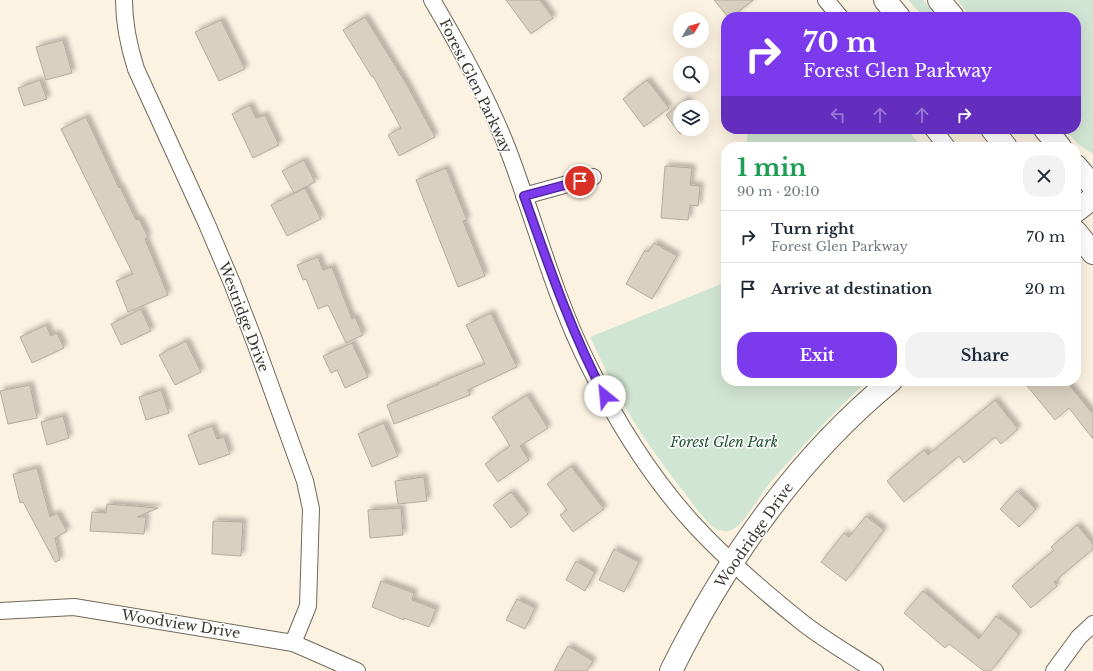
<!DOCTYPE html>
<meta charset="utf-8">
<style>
:root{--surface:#fff;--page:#f2f2f3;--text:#1f2937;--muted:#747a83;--line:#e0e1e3;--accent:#7c3aed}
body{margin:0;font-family:"Libre Baskerville",serif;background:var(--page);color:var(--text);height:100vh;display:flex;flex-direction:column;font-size:15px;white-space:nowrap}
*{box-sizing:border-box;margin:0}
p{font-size:13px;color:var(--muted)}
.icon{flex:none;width:22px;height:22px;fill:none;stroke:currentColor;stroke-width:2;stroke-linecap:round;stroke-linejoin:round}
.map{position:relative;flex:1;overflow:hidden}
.drawer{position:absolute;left:721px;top:142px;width:360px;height:244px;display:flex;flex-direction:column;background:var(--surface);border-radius:16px;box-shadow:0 4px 16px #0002}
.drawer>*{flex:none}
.top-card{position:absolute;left:721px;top:12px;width:360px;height:122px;border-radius:16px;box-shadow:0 4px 16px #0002;background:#7c3aed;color:#fff;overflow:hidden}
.needle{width:26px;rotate:52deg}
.fabs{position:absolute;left:673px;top:12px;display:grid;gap:8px}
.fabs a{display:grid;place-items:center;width:36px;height:36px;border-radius:50%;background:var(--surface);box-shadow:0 4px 16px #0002;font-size:20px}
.pin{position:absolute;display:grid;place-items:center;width:34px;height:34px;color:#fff;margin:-17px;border:2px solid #fff;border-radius:50%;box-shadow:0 1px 4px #0007}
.me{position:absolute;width:44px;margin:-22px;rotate:332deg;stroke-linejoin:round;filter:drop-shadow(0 0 3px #0008)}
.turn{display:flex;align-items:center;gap:14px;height:84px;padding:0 16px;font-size:18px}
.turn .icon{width:52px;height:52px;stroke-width:2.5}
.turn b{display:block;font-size:28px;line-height:34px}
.lanes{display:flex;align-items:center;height:38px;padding:0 16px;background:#0003;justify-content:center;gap:20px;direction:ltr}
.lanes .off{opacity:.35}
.round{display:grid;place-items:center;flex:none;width:42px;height:42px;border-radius:16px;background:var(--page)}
.overview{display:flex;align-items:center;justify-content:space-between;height:68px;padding:0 16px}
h1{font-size:24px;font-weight:700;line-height:30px;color:#1e9e55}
.primary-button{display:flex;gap:8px;margin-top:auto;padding:8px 16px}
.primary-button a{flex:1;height:46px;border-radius:16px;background:var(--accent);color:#fff;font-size:16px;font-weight:700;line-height:46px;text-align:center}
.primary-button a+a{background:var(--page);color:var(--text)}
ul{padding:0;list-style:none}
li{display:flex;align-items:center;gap:12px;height:52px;padding:0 16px;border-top:1px solid var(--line)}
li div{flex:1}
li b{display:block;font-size:15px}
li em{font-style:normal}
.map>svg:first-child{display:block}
.green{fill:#d1e5d4}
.building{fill:#d9d0c1;stroke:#b5ac9d;filter:url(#shadow)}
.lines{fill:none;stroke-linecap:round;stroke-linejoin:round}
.street-casing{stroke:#70685a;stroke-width:18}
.secondary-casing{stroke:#70685a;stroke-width:24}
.street{stroke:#fff;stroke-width:16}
.secondary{stroke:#fff;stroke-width:22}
.route-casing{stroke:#51269a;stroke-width:10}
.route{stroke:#7c3aed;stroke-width:7}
.labels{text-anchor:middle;stroke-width:3;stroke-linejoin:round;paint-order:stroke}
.street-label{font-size:14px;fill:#39352f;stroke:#fff}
.park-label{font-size:14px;font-style:italic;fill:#1e502c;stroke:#fff}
</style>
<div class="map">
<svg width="1093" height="671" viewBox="0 0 1093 671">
<defs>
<filter id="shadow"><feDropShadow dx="3.5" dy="-3.5" stdDeviation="2" flood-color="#0004"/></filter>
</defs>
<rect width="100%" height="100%" fill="#fbf2e1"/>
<!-- green -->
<g class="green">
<polygon points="908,0 923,0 937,17 924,17"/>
<polygon points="957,0 1093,0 1093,154 1078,144 1064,129 1076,129 1076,17 971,17"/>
<polygon points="749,129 907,129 922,147 746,147 748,130"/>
<path d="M726 282V381H867C832 414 800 448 769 484 759 496 746 522 733 529 727 533 719 531 713 527 705 521 693 504 686 495 665 467 644 440 627 410 613 387 602 362 590 337Z"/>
</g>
<!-- building -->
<g class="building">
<polygon points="506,0 540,0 553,18 531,34"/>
<polygon points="714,0 753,0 732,17 728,17"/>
<polygon points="365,17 407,85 435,137 399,156 388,135 401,128 373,76 372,77 343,30"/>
<polygon points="221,20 245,69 219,81 195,32"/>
<polygon points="63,40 72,73 46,80 36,47"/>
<polygon points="40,80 47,99 24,106 18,88"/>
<polygon points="647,80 669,108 644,127 623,99"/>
<polygon points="686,100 691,107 680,107 680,129 687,129 680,134 666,115"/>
<polygon points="250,105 256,118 265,115 279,145 253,158 232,114"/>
<polygon points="86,117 119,188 120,187 136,220 139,219 148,237 145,239 168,295 128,312 116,281 133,274 61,129"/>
<polygon points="304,160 315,182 294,193 282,171"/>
<polygon points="665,166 692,168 690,185 700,186 698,206 690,205 688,220 661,218"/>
<polygon points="446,168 467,220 463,221 485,276 458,287 416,180"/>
<polygon points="305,188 321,219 287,236 271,205"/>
<polygon points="654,243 677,256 652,299 626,284 645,250 648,252"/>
<polygon points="318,257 323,270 332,267 352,319 355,317 363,335 346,343 328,305 318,309 306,279 303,280 297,265"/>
<polygon points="141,309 151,331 121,345 111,324"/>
<polygon points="491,313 517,367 468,390 470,395 394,424 387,405 439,384 438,383 485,364 466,325"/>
<polygon points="46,325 51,336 57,333 64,348 32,363 20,337"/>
<polygon points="186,341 201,372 175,385 159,355"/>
<polygon points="352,343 368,377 345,388 337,370 331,373 323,356"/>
<polygon points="1023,381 1066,381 1093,414 1093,439 1069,408 1055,420"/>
<polygon points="30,385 37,418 8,424 0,391"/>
<polygon points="161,390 169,413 146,420 139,397"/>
<polygon points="527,395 548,428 520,446 529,460 498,482 485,464 510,446 492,417"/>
<polygon points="995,400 1018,429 1001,444 995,437 964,463 959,456 904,502 887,481 924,450 928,455"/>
<polygon points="63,416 69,438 47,445 41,422"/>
<polygon points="384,423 398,456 372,467 358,434"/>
<polygon points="212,426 217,439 224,437 230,454 199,465 188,435"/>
<polygon points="571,466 604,509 573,532 560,515 567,510 547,484"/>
<polygon points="37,468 50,517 57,513 67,531 55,538 60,560 55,562 23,502 20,503 13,474"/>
<polygon points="424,477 427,501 398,504 395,481"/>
<polygon points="1017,491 1036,509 1019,527 1000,509"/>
<polygon points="511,492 528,514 511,528 493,505"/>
<polygon points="107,504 158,508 137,517 146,517 144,534 90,531 92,512 106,513"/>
<polygon points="401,508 403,535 370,538 368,510"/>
<polygon points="866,516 884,530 846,581 821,562 844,533 849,537"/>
<polygon points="213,521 243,522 241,556 212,554"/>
<polygon points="1077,525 1093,544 1093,549 1054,582 1057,586 1031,608 1012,586 1054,550 1051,547"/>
<polygon points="614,549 639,562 624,592 599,580"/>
<polygon points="576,561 595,572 585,591 566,580"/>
<polygon points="381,581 414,593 412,600 436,609 429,627 404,618 404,620 372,607"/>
<polygon points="923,591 979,639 996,616 1019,634 991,671 984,671 949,644 945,648 904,613"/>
<polygon points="517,599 535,608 525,629 506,620"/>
<polygon points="568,646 593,661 587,671 554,671"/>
</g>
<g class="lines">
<defs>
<g id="street">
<path d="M124 0C124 24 129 47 136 69L206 222 232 283 254 340 305 481 311 509 308 606 293 643"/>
<path d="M432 0C461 49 490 102 510 155 536 225 555 298 588 364 615 419 649 474 690 520 724 558 763 591 803 623 826 641 851 655 875 671"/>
<polyline points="826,0 840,17"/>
<polyline points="933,129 947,147"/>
<polyline points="524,196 593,177"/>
<polyline points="0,611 74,607 293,643 357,671"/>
<polyline points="1054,671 1079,637 1093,624"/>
</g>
<g id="secondary">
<polyline points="885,0 899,17"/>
<polyline points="939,0 953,17"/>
<polyline points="992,129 1006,147"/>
<polyline points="1045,129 1060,147"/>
<polyline points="1076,166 1093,186"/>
<polyline points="1076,211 1093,198"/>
<polyline points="1076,232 1093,253"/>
<path d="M671 671C725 562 796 459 891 381"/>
</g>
</defs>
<!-- street casing -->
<use href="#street" class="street-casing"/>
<!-- secondary casing -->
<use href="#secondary" class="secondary-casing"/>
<!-- street -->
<use href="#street" class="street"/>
<!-- secondary -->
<use href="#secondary" class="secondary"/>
</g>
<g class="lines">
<defs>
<path id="route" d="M580 181 524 196C548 264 571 332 605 396"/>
</defs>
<!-- route casing -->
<use href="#route" class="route-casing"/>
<!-- route -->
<use href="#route" class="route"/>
</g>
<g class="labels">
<!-- street labels -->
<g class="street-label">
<text transform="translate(476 86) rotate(64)" y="5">Forest Glen Parkway</text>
<text transform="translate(244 317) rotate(69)" y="5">Westridge Drive</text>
<text transform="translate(754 535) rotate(-55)" y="5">Woodridge Drive</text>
<text transform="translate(181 624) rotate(9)" y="5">Woodview Drive</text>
</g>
<!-- park labels -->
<g class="park-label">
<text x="724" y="447">Forest Glen Park</text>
</g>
</g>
</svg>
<div class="fabs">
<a><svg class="needle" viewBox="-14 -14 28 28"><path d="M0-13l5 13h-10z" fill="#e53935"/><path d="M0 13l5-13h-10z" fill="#747a83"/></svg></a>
<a><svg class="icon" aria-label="search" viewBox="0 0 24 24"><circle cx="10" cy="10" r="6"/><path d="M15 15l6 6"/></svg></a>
<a><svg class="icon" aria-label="layers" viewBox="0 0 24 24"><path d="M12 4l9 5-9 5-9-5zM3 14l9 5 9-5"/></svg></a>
</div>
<div class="pin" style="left:580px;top:181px;background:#d93025"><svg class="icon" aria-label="arrive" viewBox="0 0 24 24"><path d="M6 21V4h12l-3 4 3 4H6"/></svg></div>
<svg class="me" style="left:605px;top:396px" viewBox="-20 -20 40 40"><circle r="19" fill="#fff"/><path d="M0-13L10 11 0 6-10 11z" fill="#7c3aed"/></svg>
<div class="top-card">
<div class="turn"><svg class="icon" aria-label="right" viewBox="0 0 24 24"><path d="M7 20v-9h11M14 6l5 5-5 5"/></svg><div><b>70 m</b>Forest Glen Parkway</div></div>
<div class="lanes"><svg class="icon off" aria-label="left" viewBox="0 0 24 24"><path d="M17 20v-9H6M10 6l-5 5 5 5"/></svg><svg class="icon off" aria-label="ahead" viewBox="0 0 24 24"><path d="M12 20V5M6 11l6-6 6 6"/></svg><svg class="icon off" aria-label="ahead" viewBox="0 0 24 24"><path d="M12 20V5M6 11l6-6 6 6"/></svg><svg class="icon" aria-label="right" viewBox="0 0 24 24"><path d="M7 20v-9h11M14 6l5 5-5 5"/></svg></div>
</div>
<section class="drawer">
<div class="overview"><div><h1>1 min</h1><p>90 m · 20:10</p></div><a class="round"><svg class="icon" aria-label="close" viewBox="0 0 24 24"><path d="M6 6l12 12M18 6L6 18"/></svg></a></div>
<ul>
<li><svg class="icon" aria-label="right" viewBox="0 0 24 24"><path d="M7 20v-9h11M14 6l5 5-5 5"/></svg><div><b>Turn right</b><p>Forest Glen Parkway</p></div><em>70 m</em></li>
<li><svg class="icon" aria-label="arrive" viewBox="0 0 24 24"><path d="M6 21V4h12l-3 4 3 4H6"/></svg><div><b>Arrive at destination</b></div><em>20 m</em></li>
</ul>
<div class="primary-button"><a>Exit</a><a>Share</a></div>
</section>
</div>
